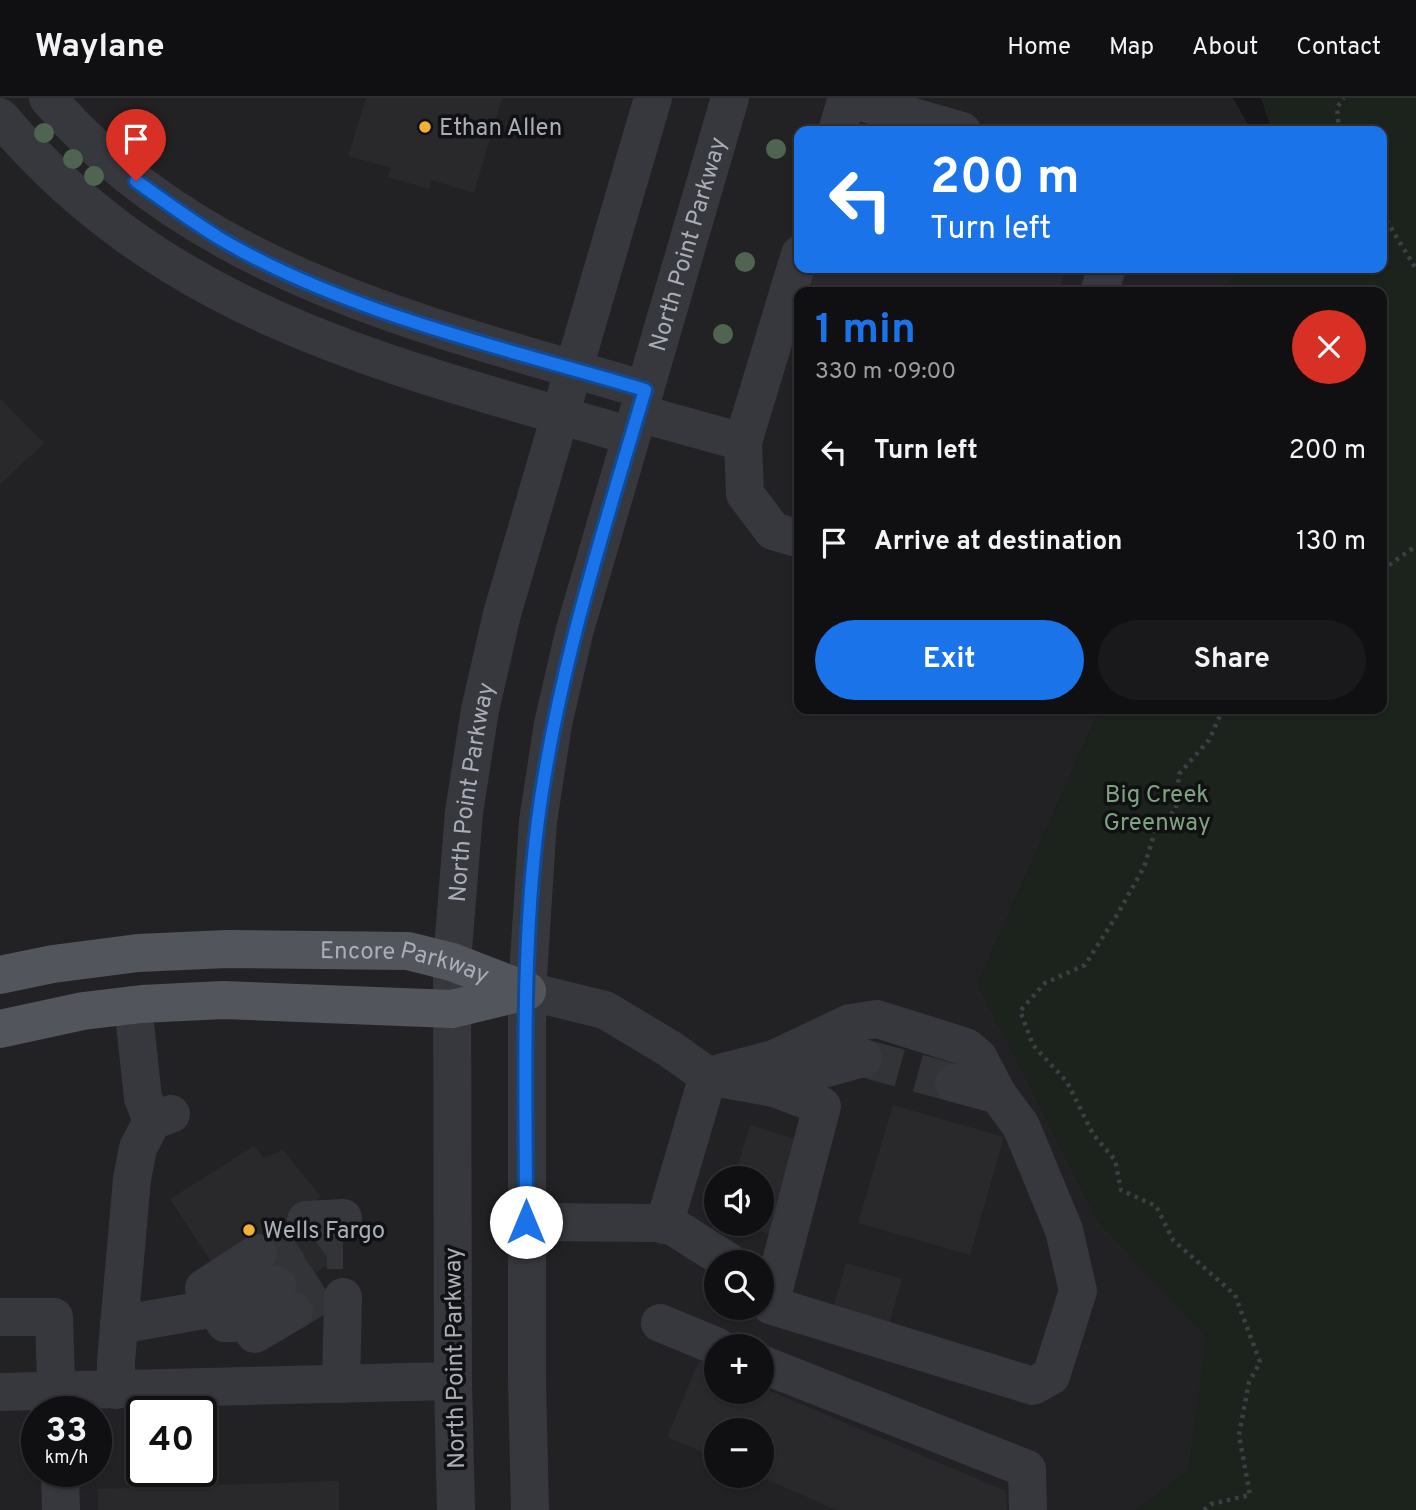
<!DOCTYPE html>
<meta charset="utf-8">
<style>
:root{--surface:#101012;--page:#19191b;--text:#f1f3f6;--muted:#9c9d9f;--line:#303032;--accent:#1a73e8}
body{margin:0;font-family:Overpass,sans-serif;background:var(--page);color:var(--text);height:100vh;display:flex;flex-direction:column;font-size:26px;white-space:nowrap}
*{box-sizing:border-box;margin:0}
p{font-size:23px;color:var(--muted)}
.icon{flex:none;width:38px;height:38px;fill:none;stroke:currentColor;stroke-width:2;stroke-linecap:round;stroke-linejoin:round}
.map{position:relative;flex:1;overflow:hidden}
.sheet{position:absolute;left:794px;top:189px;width:593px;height:427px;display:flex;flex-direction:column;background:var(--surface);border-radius:14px;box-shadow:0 2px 5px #0004,0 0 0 2px var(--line)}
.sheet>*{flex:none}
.top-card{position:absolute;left:794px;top:28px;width:593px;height:147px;border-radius:14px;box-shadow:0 2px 5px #0004,0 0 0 2px var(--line);background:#1a73e8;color:#fff;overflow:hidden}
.fabs{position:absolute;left:704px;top:1068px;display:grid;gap:14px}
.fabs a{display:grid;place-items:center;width:70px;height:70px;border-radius:50%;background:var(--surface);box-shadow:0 2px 5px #0004,0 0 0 2px var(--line);font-size:35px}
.speed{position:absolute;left:21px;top:1298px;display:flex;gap:14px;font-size:35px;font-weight:700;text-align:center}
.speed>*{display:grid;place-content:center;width:91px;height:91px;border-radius:50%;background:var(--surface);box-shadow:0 2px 5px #0004,0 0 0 2px var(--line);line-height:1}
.speed small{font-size:18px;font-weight:400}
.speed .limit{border:4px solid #111;border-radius:10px;background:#fff;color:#111}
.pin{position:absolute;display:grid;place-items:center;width:60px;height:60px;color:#fff;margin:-72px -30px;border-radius:50% 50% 50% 0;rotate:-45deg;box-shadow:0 0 7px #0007}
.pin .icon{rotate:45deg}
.me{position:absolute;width:77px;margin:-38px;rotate:0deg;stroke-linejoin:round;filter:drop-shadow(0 0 5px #0008)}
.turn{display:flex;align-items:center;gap:24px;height:147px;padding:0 21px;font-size:32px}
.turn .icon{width:91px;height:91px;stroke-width:2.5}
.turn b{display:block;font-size:49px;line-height:60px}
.round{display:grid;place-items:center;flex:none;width:74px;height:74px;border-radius:37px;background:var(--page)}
.head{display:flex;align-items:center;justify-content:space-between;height:119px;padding:0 21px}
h1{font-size:42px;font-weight:700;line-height:52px;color:var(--accent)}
.action{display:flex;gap:14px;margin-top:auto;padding:14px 21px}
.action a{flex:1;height:80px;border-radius:42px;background:var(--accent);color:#fff;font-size:28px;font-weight:700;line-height:80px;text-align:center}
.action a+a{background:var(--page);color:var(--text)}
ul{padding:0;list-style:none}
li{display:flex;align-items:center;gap:21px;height:91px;padding:0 21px}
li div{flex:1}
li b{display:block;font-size:26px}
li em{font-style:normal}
header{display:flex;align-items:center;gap:42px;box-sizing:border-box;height:98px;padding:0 35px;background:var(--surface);border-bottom:2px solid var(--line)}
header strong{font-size:33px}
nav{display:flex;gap:38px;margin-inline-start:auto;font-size:24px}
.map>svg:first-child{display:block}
.built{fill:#222225;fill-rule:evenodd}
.green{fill:#1c231d}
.building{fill:#29292c}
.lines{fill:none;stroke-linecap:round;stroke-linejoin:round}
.minor-tunnel{stroke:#333438;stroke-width:38;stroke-dasharray:38 19;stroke-linecap:butt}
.path{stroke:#3d3f44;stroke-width:4.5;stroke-dasharray:3.5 5;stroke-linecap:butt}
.minor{stroke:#37383d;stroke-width:38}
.major{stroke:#53555c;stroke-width:38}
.tree{fill:#506452}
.route-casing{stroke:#114b97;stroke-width:18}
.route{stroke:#1a73e8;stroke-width:12}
.poi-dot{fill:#f2b134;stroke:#111113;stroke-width:2.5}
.labels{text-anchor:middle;stroke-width:7;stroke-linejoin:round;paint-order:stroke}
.poi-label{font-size:24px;fill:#a8adb8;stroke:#111113;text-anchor:start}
.street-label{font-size:24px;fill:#a8adb8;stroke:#111113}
.park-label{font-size:24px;fill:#7fa381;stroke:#111113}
</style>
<header>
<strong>Waylane</strong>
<nav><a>Home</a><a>Map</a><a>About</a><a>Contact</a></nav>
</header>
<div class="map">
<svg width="1416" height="1412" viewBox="0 0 1416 1412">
<rect width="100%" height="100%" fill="#161618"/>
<!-- built -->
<path class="built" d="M0 0H1233L1252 33H800V170H1245L1219 194H800V611H1100L978 886 1098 1122 1207 1239 1189 1372 1137 1412H0ZM716 1080H761V1125H716ZM716 1164H761V1209H716ZM716 1248H761V1293H716ZM37 1314H96V1374H37ZM142 1314H201V1374H142ZM716 1332H761V1377H716Z"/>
<!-- green -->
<polygon class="green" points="1261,0 1416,0 1416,1412 1137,1412 1189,1372 1206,1239 1098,1122 978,886 1100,611 1382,611 1382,194 1219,194 1245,170 1382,170 1382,33 1272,33"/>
<!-- building -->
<g class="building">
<polygon points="366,0 502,0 474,95 431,82 429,91 388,79 391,70 348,58"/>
<polygon points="816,170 1066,170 1059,194 809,194"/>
<polygon points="0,300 44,345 0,386"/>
<polygon points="893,1007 1004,1039 970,1157 858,1125"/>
<polygon points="750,1027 802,1043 773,1137 737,1126 761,1125 761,1080 734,1080"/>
<polygon points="254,1048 264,1060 283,1052 321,1099 298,1116 332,1165 290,1190 262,1148 219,1176 170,1101"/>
<polygon points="846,1165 902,1181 886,1237 830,1221"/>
<polygon points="699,1263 716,1270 716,1293 761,1293 761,1289 1006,1393 1007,1412 837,1412 761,1379 761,1332 716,1332 716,1360 667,1339"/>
<polygon points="339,1383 339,1412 98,1412 98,1391"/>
</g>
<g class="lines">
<!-- minor-tunnel -->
<g class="minor-tunnel">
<polyline points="863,960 954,985"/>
<polyline points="263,1164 312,1130"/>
<polyline points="277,1187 327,1152 343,1152"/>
<polyline points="294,1213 328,1192"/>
</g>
<!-- path -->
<g class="path">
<polyline points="1339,33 1337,9 1344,0"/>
<polyline points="1382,115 1416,171"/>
<polyline points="1382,472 1416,448"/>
<polyline points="1204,1412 1211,1406 1250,1397 1239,1337 1249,1284 1260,1264 1235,1197 1173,1142 1156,1108 1121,1092 1115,1062 1093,1036 1067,984 1033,947 1020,913 1045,885 1085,867 1117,817 1144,769 1156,730 1176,711 1179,676 1209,642 1223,611"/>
</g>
<!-- minor -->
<g class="minor">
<path d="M48 0C198 177 433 229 645 292"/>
<path d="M0 19C168 219 393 268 631 338"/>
<polyline points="837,33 847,0 962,33"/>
<polyline points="800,156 743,344 745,396 773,433 800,441"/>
<polyline points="1099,194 1107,170"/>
<polyline points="638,315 743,344"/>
<polyline points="527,893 605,912 670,951 708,978 774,990 822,1008 776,1183 761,1177"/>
<polyline points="133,907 143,1000 152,1023"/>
<polyline points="720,975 774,961 850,925 877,921 966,949 978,959 998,997"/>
<polyline points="774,990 809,975 863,960"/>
<polyline points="306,1122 343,1120"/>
<polyline points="526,1124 659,1125 674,1129 729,1164"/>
<polyline points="664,1127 708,978"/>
<polyline points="258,1155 204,1190 225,1225 247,1225 255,1236 294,1213"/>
<polyline points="776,1183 770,1207 1033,1288 1051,1278 1078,1193 1064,1132 1021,1028 998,997 954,985"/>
<polyline points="0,1219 54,1219 57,1314"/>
<polyline points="223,1221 277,1187"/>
<polyline points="660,1225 716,1248"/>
<polyline points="119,1227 215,1210 235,1197"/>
<polyline points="761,1266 1027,1371 1028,1412"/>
<polyline points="341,1286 343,1199"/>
<polyline points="116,1292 116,1263 132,1081 138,1050 152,1023 171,1016"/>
<polyline points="0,1294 453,1283"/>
<polyline points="60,1374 61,1412"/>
<path id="s1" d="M456 1412 453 1283 452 864 464 714 480 612 502 516 653 0"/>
<path id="s2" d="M530 1412 527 1283V893L538 723 553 626 574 535 730 0"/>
</g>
<!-- major -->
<g class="major">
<path id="s3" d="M0 877 53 866 138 855 227 851 408 853 452 864 527 893"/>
<polyline points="0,931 83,913 142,906 223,902 452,911 527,893"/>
</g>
</g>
<!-- trees -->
<g class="tree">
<circle cx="44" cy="35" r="10"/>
<circle cx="776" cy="51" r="10"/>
<circle cx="73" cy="61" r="10"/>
<circle cx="94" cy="78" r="10"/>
<circle cx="745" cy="164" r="10"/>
<circle cx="723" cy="236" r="10"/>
</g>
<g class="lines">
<defs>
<path id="route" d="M136 83C163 102 190 122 219 140 345 215 505 250 645 292 603 434 557 575 538 722 521 855 526 991 526 1124"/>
</defs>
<!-- route casing -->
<use href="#route" class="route-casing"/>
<!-- route -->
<use href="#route" class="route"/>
</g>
<!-- markers -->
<g class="poi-dot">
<circle cx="425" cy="29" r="7"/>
<circle cx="249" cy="1132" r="7"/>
</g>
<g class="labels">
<!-- poi labels -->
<g class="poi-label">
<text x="439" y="37">Ethan Allen</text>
<text x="263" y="1140">Wells Fargo</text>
</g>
<!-- street labels -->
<g class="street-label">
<text dy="8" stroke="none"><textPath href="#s2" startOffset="1286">North Point Parkway</textPath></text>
<text dy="8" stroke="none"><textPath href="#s1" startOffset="719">North Point Parkway</textPath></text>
<text dy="8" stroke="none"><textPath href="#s3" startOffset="408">Encore Parkway</textPath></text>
<text transform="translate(454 1260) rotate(-91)" y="8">North Point Parkway</text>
</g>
<!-- park labels -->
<g class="park-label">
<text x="1157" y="704">Big Creek<tspan x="1157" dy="28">Greenway</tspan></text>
</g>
</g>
</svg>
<div class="fabs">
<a><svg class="icon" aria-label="sound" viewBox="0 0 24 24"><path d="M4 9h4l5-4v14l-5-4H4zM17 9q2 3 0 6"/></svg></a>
<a><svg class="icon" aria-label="search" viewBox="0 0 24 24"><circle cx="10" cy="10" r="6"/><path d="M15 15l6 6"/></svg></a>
<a>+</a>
<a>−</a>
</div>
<div class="speed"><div>33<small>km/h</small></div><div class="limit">40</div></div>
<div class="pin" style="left:136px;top:83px;background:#d93025"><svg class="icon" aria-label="arrive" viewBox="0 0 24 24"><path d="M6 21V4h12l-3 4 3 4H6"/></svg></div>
<svg class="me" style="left:526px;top:1124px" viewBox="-20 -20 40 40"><circle r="19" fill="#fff"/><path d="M0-13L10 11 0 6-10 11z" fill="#1a73e8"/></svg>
<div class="top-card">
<div class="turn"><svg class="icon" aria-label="left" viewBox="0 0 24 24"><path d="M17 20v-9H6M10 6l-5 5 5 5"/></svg><div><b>200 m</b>Turn left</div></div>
</div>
<section class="sheet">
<div class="head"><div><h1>1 min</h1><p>330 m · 09:00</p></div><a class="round" style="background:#d93025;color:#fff"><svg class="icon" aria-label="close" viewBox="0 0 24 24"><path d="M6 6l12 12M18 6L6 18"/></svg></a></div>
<ul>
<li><svg class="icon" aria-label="left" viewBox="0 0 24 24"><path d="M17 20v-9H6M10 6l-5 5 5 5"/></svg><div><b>Turn left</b></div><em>200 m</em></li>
<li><svg class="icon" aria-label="arrive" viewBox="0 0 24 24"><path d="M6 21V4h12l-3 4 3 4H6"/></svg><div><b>Arrive at destination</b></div><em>130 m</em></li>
</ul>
<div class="action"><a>Exit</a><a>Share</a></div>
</section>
</div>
